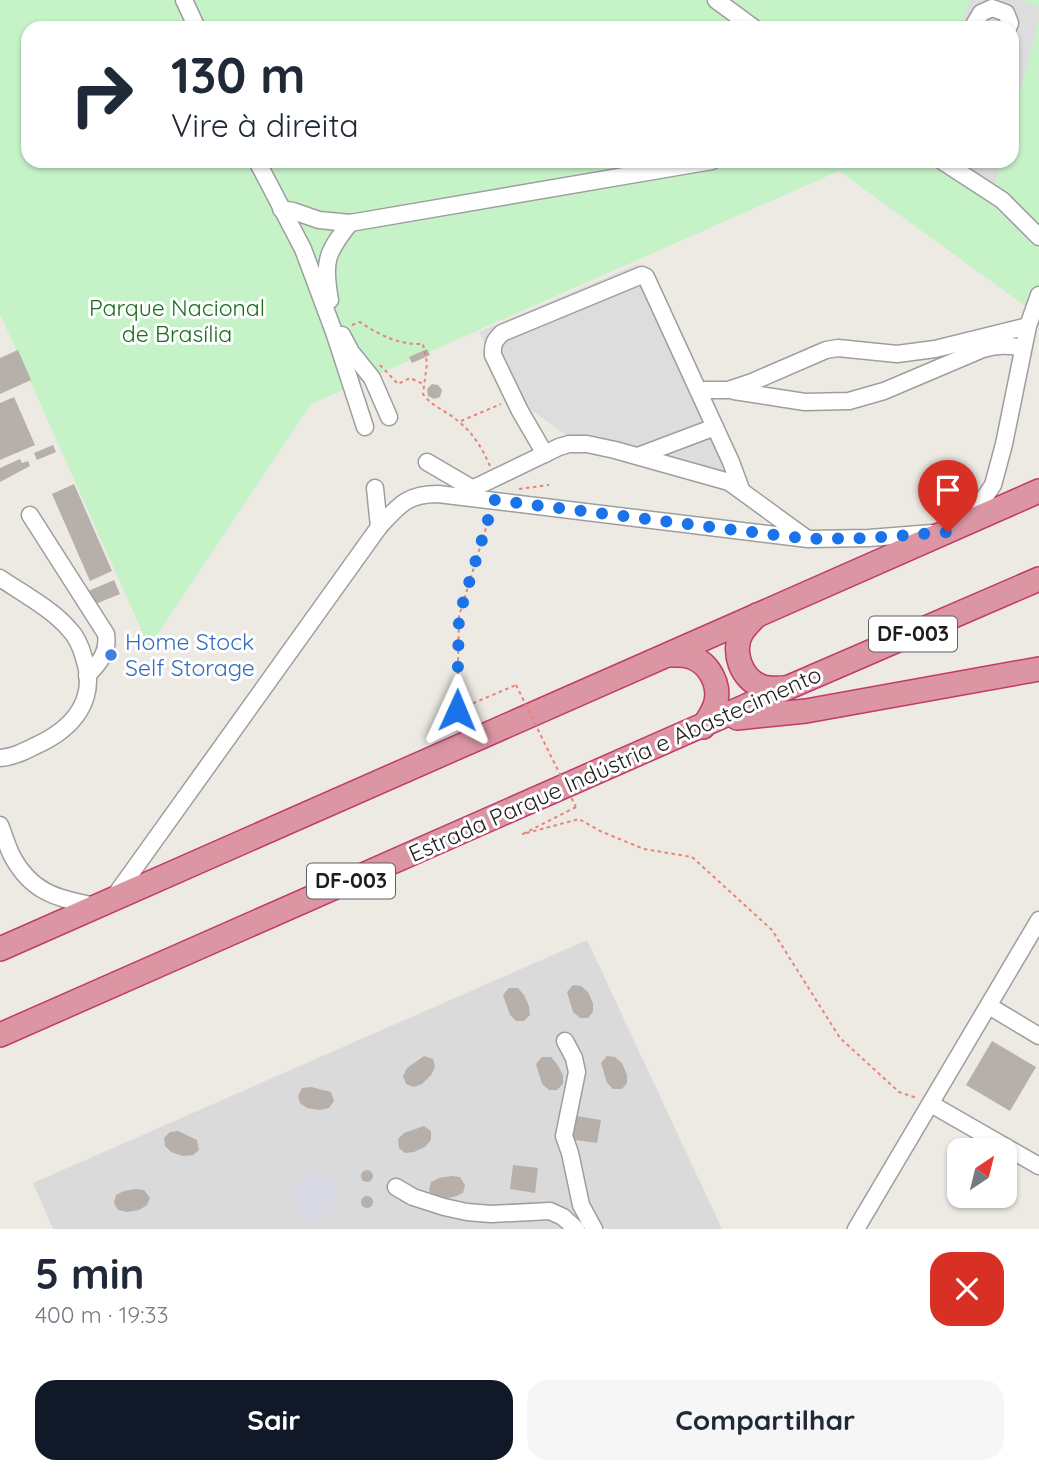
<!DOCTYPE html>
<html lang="pt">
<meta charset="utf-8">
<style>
:root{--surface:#fff;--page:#f6f6f7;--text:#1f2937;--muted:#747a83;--accent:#111827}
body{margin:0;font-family:Quicksand,sans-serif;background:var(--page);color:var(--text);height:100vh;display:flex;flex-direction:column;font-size:26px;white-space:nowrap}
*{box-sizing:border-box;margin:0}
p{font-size:23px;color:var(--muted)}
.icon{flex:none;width:38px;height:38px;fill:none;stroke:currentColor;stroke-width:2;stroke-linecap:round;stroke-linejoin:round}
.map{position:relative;height:1229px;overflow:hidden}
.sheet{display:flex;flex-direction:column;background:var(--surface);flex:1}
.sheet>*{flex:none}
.banner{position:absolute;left:21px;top:21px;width:998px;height:147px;border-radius:21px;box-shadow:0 2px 5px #0004;background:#fff;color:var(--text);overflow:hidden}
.needle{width:46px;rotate:35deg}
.tools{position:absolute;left:947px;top:1138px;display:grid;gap:14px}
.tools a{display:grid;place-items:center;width:70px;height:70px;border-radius:14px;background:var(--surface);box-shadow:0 2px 5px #0004;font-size:35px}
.pin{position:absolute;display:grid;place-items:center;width:60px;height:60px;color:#fff;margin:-72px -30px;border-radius:50% 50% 50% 0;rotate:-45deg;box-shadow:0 0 7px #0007}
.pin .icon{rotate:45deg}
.me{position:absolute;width:77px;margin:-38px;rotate:1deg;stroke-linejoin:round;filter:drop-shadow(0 0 5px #0008)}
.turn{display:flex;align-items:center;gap:24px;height:147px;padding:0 35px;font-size:32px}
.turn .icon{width:91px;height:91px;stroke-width:2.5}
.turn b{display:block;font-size:49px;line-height:60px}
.round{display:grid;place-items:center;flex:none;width:74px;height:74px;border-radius:21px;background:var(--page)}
.head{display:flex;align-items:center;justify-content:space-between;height:119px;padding:0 35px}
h1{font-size:42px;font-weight:700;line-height:52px}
.button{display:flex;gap:14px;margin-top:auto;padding:14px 35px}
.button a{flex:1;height:80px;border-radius:21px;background:var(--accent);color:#fff;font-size:28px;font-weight:700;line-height:80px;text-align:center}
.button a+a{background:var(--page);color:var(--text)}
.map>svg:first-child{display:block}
.residential{fill:#dbdada}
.park{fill:#c6f2c8;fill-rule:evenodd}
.parking{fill:#ddd}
.plaza{fill:#d8d9e2}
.building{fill:#b6afaa}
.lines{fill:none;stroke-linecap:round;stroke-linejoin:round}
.minor-casing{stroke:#9e9e9e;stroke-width:19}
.highway-casing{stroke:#c3396a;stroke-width:26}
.path{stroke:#e88379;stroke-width:2;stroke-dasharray:3.5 3.5;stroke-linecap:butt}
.minor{stroke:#fff;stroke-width:16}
.highway{stroke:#db95a3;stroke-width:23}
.path-bridge{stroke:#e88379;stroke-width:2;stroke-dasharray:3.5 3.5;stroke-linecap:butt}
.route{stroke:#1a73e8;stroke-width:12;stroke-dasharray:0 21.6}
.shop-dot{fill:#3f7fe0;stroke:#fff;stroke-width:2.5}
.labels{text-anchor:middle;stroke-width:6;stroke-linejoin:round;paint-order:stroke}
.shield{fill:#fff;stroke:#616161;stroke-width:2}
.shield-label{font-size:21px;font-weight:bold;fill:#1d1d1d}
.park-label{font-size:23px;fill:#186d1e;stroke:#fff}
.shop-label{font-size:23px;fill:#366cbe;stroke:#fff;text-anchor:start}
.street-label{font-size:23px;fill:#1d1d1d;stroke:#fff}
</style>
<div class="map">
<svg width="1039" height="1229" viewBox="0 0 1039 1229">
<rect width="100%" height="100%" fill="#edeae4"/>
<!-- residential -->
<polygon class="residential" points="587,940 722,1229 53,1229 33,1183"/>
<!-- park -->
<path class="park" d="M0 0H1039V316L839 171 311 404 149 647 0 314ZM28 28H1012V161H28Z"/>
<!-- parking -->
<g class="parking">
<polygon points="970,0 1017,0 1039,7 1039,20 1012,123 1012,28 960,28"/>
<polygon points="948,161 1001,161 994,189"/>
<polygon points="638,264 691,378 733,476 589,437 566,435 515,398 479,332"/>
</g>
<!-- plaza -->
<circle class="plaza" cx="315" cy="1196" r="24"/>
<!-- building -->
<g class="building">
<polygon points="427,349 430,355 412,363 409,357"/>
<polygon points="18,350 31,380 0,394 0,358"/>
<polygon points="432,384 438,385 442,390 440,397 434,399 428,396 427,389"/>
<polygon points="14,397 35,445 0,460 0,403"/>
<polygon points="53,445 56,452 37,460 34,453"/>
<polygon points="20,459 22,463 28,461 30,466 0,482 0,468"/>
<polygon points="74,484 112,571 90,581 52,494"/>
<polygon points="114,580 120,594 93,605 86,592"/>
<polygon points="573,985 581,986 588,992 593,1003 593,1012 588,1018 580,1018 573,1012 567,992"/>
<polygon points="509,988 518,988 524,995 529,1006 530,1015 524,1021 516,1021 510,1015 503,995"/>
<polygon points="992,1041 1036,1067 1010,1111 966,1085"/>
<polygon points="424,1056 433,1059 435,1067 431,1075 422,1084 414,1087 406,1084 403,1076 407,1068"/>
<polygon points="607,1056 615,1057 622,1063 627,1075 627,1083 622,1089 613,1089 607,1083 601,1063"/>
<polygon points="542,1057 551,1057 557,1064 563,1075 563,1084 557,1090 549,1090 542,1084 536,1064"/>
<polygon points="311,1087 331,1092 334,1101 329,1108 320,1110 307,1108 300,1103 298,1096 302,1088"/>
<polygon points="577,1116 601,1120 597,1143 568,1139 570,1127 575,1128"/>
<polygon points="424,1126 431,1131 431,1140 425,1147 414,1152 405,1153 399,1148 398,1139 404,1133"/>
<polygon points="178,1131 197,1140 199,1150 193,1155 183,1156 171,1152 165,1146 164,1138 170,1132"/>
<polygon points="513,1165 538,1168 535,1193 510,1189"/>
<circle cx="367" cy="1176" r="6"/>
<polygon points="452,1176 460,1177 465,1185 463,1193 454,1197 442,1199 433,1197 429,1190 431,1182 439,1178"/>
<polygon points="136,1189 144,1190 150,1198 147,1205 139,1210 127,1212 118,1210 114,1203 116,1195 124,1191"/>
<circle cx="367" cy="1202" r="6"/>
</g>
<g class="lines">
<defs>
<g id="minor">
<polyline points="184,0 197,28"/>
<polyline points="716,0 754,28"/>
<polyline points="972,28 981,13 992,8 1006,13 1010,23 1008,28"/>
<polyline points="257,161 303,249 334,332 365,427"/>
<polyline points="942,161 1002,200 1039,237"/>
<polyline points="281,209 293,211 319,220 350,223 712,161"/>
<path d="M330 300C323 262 326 253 350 223"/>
<polyline points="342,335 351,352 372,378 389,417"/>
<polyline points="698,390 728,390 752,382 826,350 838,348 897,354 935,349 1028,326"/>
<path d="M734 391 805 402 849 401 884 391 983 349C998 345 1008 345 1023 348"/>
<path d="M545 454 520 411 493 355C492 344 495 340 502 333L642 275 646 277 731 462 741 489"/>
<polyline points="638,456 715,427"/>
<polyline points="427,462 468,486 474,488 559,447 569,444 587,444 615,450 729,482 806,538"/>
<path d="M30 515 106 634C109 653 99 663 87 676"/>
<polyline points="969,520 993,485 1004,444 1028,326 1039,295"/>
<path d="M379 527C399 505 407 494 438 494L808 539 869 538 932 533"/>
<path d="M0 578C22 593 52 609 69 629 77 637 81 647 84 658 98 700 73 729 35 746 23 752 13 757 0 758"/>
<path d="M0 825C4 835 7 846 12 856 33 895 59 898 99 907"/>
<polyline points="114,897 379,527 375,488"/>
<polyline points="989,1006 1039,1036"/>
<polyline points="565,1041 574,1058 577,1072 564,1136 570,1153 581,1205 594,1229"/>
<polyline points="931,1104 1039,1166"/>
<polyline points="396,1187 413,1197 444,1207 467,1212 491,1214 550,1211 563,1217 576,1229"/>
<polyline points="856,1229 1039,920"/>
</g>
<g id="highway">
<path d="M757 615C752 620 746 626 742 632 731 651 741 680 763 687 770 689 779 688 786 688"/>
<path d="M669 655C676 655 684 654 691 657 709 663 720 684 716 702 714 711 708 719 703 727"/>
<polyline points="737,718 806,711 1039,669"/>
<polyline points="0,949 1039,491"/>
<polyline points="0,1035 787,688 1039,579"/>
</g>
</defs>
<!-- minor casing -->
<use href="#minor" class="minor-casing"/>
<!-- highway casing -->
<use href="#highway" class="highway-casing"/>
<!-- path -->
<g class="path">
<path d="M352 325 360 322C379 335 399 345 423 344L427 363 423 394C432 407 447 411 458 421 474 434 482 448 490 466"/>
<polyline points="380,365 398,384 410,378 423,384"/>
<polyline points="461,421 501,404"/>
<polyline points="519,489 549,485"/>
<polyline points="490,515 459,616 457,710 516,685"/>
<polyline points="576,807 523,834 579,819 600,831 644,849 692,857 772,930 840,1038 899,1092 917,1098"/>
</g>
<!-- minor -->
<use href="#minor" class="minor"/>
<!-- highway -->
<use href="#highway" class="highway"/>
<!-- path-bridge -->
<polyline class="path-bridge" points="516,685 576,807"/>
</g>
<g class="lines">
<!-- route -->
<polyline class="route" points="457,710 459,616 494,500 808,539 869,538 948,532"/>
</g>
<!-- markers -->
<circle class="shop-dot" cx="111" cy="655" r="7"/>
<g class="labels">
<!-- shield labels -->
<g class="shield">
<rect x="869" y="616.5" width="88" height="35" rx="5"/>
<rect x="307" y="863.5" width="88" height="35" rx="5"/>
</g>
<g class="shield-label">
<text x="913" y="641">DF-003</text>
<text x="351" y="888">DF-003</text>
</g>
<!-- park labels -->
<g class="park-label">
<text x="177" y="316">Parque Nacional<tspan x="177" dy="26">de Brasília</tspan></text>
</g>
<!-- shop labels -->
<g class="shop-label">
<text x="125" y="650">Home Stock<tspan x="125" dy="26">Self Storage</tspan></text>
</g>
<!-- street labels -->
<g class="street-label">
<text transform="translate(615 764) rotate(-24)" y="8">Estrada Parque Indústria e Abastecimento</text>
</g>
</g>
</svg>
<div class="tools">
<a><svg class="needle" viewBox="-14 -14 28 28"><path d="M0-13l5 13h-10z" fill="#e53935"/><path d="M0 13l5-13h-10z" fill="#747a83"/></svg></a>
</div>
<div class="pin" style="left:948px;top:532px;background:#d93025"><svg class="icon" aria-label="arrive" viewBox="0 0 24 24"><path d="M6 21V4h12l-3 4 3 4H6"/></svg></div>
<svg class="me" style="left:457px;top:710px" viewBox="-20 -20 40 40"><path d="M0-17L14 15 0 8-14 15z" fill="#1a73e8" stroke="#fff" stroke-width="4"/></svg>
<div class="banner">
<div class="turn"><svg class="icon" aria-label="right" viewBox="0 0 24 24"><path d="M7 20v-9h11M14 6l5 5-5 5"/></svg><div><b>130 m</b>Vire à direita</div></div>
</div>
</div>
<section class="sheet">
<div class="head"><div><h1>5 min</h1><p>400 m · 19:33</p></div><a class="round" style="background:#d93025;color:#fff"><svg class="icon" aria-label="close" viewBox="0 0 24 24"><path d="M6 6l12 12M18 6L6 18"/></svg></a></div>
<div class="button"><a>Sair</a><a>Compartilhar</a></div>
</section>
